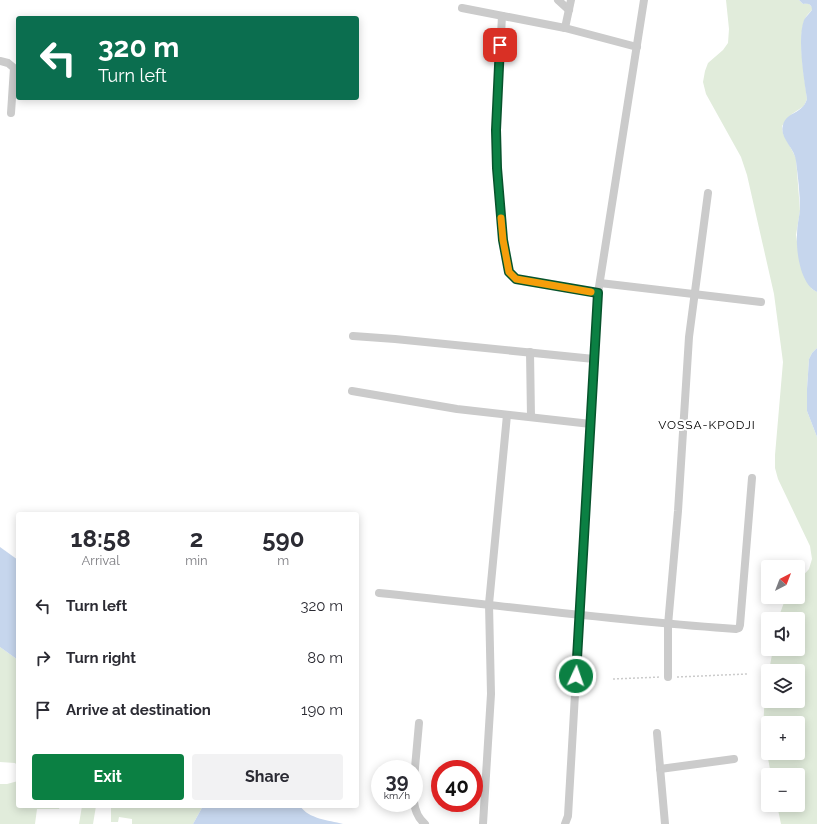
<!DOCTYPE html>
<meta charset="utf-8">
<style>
:root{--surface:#fff;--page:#f2f2f3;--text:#2b2b33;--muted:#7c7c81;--accent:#0b8043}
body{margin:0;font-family:Raleway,sans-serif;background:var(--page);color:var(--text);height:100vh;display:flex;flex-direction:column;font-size:15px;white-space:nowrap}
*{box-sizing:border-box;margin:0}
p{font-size:13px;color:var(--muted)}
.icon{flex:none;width:22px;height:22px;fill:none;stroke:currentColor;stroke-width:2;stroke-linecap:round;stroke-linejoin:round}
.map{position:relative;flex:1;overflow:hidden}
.details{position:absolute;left:16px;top:512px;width:343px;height:296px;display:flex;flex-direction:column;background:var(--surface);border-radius:4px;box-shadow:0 2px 10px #0003}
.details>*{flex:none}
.hud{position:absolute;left:16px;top:16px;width:343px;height:84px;border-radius:4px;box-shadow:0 2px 10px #0003;background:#0b6e4f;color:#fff;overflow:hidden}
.needle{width:26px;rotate:42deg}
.tools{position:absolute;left:761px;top:560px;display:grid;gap:8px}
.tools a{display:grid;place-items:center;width:44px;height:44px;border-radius:4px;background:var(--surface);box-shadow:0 2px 10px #0003;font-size:20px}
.speed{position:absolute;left:371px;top:760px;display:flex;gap:8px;font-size:20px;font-weight:700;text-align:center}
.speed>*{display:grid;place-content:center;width:52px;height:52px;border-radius:50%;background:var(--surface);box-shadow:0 2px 10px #0003;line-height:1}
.speed small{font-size:10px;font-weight:400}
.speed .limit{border:6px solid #d22;background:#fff;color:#111}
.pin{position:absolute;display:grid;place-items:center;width:34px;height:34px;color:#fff;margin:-17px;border-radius:8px;box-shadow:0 2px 6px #0006}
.me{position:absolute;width:44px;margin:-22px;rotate:3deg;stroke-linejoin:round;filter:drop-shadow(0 0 3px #0008)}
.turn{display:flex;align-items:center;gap:14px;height:84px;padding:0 16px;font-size:18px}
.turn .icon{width:52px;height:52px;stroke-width:2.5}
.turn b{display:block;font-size:28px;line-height:34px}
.eta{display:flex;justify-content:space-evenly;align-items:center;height:68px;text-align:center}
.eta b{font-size:24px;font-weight:700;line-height:28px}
.action{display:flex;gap:8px;margin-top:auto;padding:8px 16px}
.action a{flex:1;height:46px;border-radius:4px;background:var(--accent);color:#fff;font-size:16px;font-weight:700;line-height:46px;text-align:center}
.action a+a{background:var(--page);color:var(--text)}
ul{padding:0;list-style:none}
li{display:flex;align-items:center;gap:12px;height:52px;padding:0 16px}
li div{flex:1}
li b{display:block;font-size:15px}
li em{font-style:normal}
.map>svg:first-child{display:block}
.green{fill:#e1ecdb;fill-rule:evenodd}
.water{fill:#c6d6ed}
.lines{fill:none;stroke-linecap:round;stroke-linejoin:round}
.path{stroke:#cbcbcb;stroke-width:1.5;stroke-dasharray:2 2;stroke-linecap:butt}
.minor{stroke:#cbcbcb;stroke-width:8}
.route-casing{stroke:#07532c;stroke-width:10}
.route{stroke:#0b8043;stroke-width:7}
.slow{stroke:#f59e0b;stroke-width:7}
.labels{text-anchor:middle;stroke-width:4;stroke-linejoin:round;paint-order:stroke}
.neighbourhood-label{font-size:12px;letter-spacing:1px;fill:#000;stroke:#fff}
</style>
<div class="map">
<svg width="817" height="824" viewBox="0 0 817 824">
<rect width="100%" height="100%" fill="#fff"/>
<!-- green -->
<g class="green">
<path d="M726 0H799L803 4 808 3 812 7V10C810 12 807 15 806 17 796 36 805 78 807 99L804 106 792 114 782 126 783 133 796 158 800 211 796 235 801 267 812 289 817 292V348L812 353 809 359 807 389V411L817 437V824H781L777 805H798V775H771L763 730 765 691 768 675V701H798V671H769L773 649H798V619H778L786 597H798V581L809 569 812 559 810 546 778 479 775 468V455L783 362 774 294 747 175 741 157 706 94 703 82 705 71 708 63 723 50 728 43 729 29ZM768 723H798V753H768Z"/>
<polygon points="0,647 18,660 18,766 15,763 0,762"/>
<polygon points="18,781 18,806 60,806 59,809 37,809 35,824 0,824 0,784 7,784"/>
<polygon points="82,806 96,806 93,824 79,824"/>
<polygon points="111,806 203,806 193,824 132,824 132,819 119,817 118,822 111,822"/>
</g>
<!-- water -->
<g class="water">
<path d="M799 0H817V292C800 284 796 251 797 234 797 226 799 218 800 210 800 194 798 177 796 161 795 148 779 138 783 125 787 111 802 115 807 99 804 79 797 38 804 20 806 16 810 13 812 10 812 4 808 3 803 4Z"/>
<polygon points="817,348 817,437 807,411 807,389 809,359 812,353"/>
<polygon points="0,547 18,560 18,660 0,647"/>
<path d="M203 806H300C309 819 328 820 343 824H193Z"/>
</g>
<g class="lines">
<!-- path -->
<g class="path">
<polyline points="677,677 747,674"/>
<polyline points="613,679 661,677"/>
</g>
<!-- minor -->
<g class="minor">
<polyline points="558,0 569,10"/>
<polyline points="462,8 565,28 637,47"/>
<polyline points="502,16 496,130 497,168 503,241 509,272 516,279 598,293"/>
<polyline points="565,28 571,0"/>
<polyline points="0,61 8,63 14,68 11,113"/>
<polyline points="600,283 761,302"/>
<polyline points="353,336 395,339 594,359"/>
<polyline points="530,352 531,417"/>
<polyline points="352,391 457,409 591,424"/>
<path d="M379 593C498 605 617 621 736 629L739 628 740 625 752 478"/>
<polyline points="668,677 668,625 678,511 689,337 708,193"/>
<polyline points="657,733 665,824"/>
<polyline points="660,769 734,759"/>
<polyline points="414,779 419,723"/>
<path d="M414 802C415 811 418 818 425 824"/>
<polyline points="483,824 491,694 489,604 507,415"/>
<polyline points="565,824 568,816 598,293 644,0"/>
</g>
</g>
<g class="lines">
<defs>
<polyline id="route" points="500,45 496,130 497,168 503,240 509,272 516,279 598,293 576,676"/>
</defs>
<!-- route casing -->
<use href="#route" class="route-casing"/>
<!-- route -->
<use href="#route" class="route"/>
<!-- slow -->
<polyline class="slow" points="501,218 503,240 509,272 516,279 591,292"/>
</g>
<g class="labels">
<!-- neighbourhood labels -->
<g class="neighbourhood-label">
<text x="707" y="429">VOSSA-KPODJI</text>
</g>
</g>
</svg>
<div class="tools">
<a><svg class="needle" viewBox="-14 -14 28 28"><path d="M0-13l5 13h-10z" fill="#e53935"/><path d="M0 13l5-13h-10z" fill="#7c7c81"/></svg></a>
<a><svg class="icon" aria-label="sound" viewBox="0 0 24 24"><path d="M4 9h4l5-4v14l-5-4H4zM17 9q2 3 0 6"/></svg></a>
<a><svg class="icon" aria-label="layers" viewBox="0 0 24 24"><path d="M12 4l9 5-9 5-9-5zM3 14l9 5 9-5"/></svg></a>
<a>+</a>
<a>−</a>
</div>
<div class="speed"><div>39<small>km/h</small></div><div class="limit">40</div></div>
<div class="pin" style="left:500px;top:45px;background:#d93025"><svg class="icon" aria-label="arrive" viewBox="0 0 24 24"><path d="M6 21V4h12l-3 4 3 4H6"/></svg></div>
<svg class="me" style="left:576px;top:676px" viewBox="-20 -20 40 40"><circle r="17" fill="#0b8043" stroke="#fff" stroke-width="3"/><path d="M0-11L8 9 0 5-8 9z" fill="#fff"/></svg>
<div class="hud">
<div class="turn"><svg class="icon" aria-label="left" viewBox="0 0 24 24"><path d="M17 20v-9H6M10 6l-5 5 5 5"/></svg><div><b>320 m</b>Turn left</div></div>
</div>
<section class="details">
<div class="eta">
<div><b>18:58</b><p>Arrival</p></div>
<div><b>2</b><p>min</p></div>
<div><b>590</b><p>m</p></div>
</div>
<ul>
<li><svg class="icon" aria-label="left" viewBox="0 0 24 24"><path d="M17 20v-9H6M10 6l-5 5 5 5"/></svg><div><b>Turn left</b></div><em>320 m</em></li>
<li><svg class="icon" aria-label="right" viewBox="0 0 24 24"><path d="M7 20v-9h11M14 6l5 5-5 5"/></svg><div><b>Turn right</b></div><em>80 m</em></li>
<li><svg class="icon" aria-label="arrive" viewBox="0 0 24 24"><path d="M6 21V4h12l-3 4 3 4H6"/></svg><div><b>Arrive at destination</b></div><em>190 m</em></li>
</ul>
<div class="action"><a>Exit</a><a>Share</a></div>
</section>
</div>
